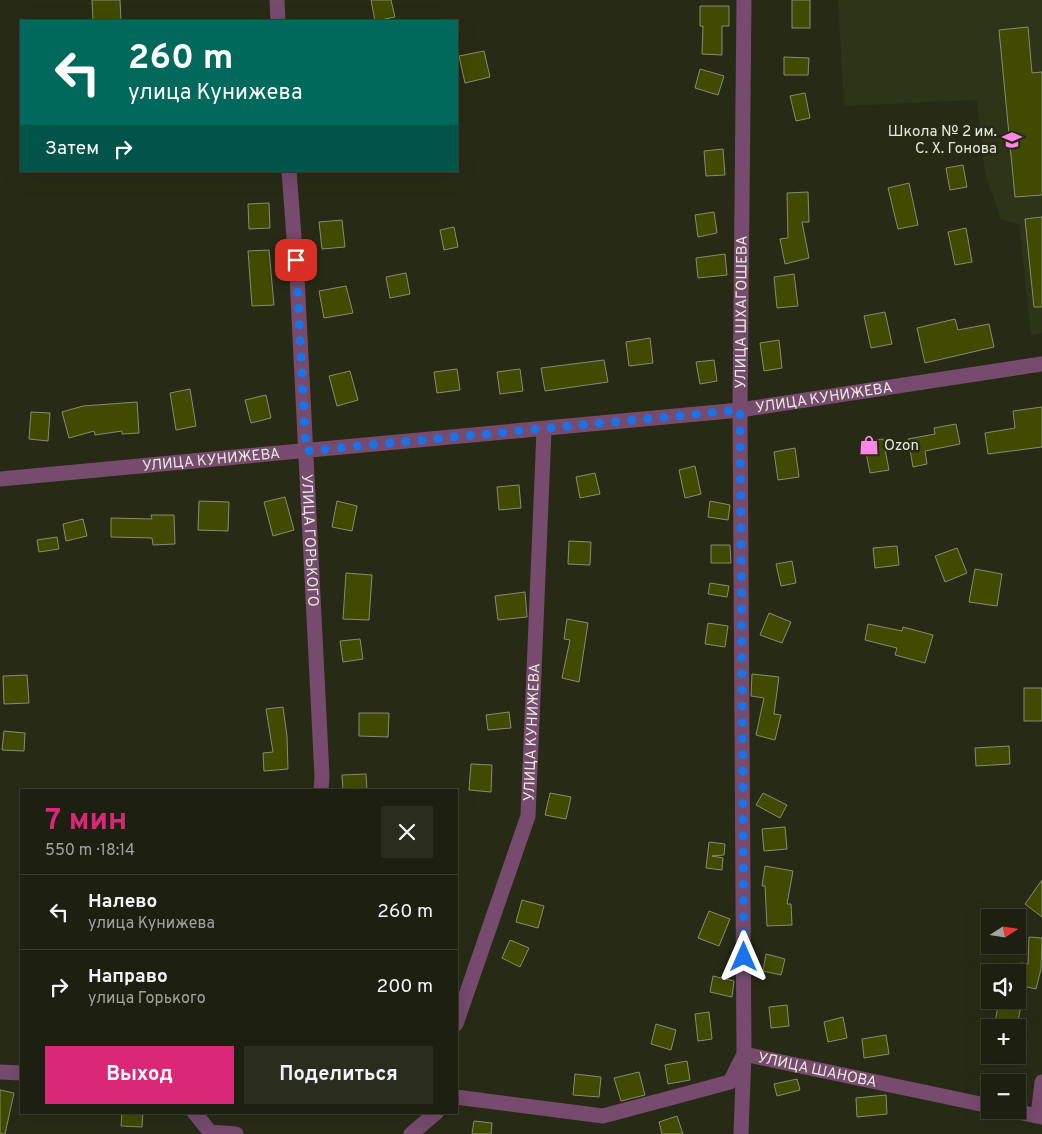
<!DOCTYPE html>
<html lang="ru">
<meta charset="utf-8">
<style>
:root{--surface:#1d2010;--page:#2a2d1e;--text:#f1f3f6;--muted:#a0a39f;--line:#3b3e30;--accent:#db2777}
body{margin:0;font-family:Overpass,sans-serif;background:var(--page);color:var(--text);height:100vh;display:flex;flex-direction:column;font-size:19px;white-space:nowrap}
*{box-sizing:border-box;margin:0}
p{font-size:16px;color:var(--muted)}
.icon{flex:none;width:28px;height:28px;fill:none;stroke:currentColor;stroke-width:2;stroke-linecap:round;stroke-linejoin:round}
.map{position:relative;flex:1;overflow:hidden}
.sheet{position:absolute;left:20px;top:789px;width:438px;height:325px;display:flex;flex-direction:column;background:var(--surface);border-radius:0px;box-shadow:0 5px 20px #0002,0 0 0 1px var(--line)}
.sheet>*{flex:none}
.banner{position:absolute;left:20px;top:20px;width:438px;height:152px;border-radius:0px;box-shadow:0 5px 20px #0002,0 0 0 1px var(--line);background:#00695c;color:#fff;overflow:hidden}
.needle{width:32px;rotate:78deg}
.buttons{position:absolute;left:981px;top:909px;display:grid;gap:10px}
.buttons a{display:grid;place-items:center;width:45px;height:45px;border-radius:0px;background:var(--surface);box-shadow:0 5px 20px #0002,0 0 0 1px var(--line);font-size:25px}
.pin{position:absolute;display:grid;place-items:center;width:42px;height:42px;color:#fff;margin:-21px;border-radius:10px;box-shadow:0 2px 8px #0006}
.me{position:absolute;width:55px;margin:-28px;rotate:0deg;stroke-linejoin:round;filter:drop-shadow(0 0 4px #0008)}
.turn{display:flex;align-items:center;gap:18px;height:105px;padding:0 25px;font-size:22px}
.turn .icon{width:65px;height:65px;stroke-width:2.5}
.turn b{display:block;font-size:35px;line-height:42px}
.then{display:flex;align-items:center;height:48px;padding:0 25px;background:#0003;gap:10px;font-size:19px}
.round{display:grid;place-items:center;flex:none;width:52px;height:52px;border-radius:0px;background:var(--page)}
.headline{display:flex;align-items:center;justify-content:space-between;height:85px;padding:0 25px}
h1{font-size:30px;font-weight:700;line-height:38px;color:var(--accent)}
.cta{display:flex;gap:10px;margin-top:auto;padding:10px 25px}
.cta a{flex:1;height:58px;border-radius:0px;background:var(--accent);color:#fff;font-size:20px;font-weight:700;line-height:58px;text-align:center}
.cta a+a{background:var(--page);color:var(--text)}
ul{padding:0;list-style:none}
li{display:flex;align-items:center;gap:15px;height:75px;padding:0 25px;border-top:1px solid var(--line)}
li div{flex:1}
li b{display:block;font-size:19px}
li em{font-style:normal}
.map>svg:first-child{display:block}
.built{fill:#2e3417}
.building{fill:#404a00;stroke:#868c74}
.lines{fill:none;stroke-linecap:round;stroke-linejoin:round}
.minor{stroke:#774b6e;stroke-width:15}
.route{stroke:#1a73e8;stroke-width:9;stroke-dasharray:0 16.2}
.labels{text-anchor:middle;stroke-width:5;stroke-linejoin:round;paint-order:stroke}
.poi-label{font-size:15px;fill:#e6eadc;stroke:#272b16;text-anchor:end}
.street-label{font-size:15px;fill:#e6eadc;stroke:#272b16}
</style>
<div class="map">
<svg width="1042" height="1134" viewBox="0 0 1042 1134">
<rect width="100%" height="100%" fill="#272b16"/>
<!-- built -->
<polygon class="built" points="838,0 1042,0 1042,333 1031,335 1019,224 1001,219 985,174 977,100 844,106"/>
<!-- building -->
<g class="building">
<polygon points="92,0 120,0 121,21 93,21"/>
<polygon points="371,0 391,0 395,17 375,21"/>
<rect x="792" y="0" width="18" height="28"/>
<polygon points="700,6 729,6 729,26 722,26 722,55 702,54 703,26 700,26"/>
<polygon points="1028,27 1032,73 1042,72 1042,195 1015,197 999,30"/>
<polygon points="484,51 490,77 465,83 459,56"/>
<polygon points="784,57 809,58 808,75 784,75"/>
<polygon points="700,69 724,76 718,95 695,88"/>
<polygon points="805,93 810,118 796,121 790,96"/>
<polygon points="723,149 725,175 706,176 704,151"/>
<polygon points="963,165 967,187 950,190 946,168"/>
<polygon points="909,183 918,225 898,229 888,188"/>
<polygon points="808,192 809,222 802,222 809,258 785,264 780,239 788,238 787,193"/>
<polygon points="269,203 270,228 249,229 248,204"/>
<polygon points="714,212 717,233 698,237 695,215"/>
<polygon points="1042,217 1042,307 1034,307 1025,219"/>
<polygon points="342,220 345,247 322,249 319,222"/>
<polygon points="454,227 458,247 444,250 440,230"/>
<polygon points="966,228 972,262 955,265 948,232"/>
<polygon points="269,250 274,305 252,306 248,251"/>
<polygon points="725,254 727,275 698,278 696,258"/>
<polygon points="406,273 410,294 390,298 386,277"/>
<polygon points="794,274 798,306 777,308 774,277"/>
<polygon points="346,286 353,313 324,318 319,291"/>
<polygon points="885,312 892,344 871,348 864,316"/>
<polygon points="955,319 958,330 989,324 994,347 925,363 917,328"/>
<polygon points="650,338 653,363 629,366 626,342"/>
<polygon points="779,340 782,368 764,371 760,343"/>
<polygon points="604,360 608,382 545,391 541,368"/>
<polygon points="714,360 717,381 700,384 696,362"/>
<polygon points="457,369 460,390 437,393 434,372"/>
<polygon points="520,369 523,391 500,394 497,372"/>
<polygon points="350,371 358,400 337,406 329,376"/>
<polygon points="190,389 196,426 176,430 170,393"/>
<polygon points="266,395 271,418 251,423 245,400"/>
<polygon points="137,402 139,433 122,434 122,431 95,435 94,431 69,438 62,412 83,406"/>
<polygon points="1042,407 1042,447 988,454 985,433 1015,428 1013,411"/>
<polygon points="31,412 50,413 48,441 29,439"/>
<polygon points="956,424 960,444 925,451 927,464 913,467 908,439 935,434 934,428"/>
<polygon points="883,439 889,470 870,473 864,442"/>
<polygon points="795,448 799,477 778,480 774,452"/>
<polygon points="695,466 701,494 685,498 679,470"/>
<polygon points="595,473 600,494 580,498 576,477"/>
<polygon points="519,485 521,508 499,510 497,487"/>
<polygon points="285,497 294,530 273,536 264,502"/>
<polygon points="199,501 229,502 228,531 198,530"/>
<polygon points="337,501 357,506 352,531 332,527"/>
<polygon points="710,501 730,505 728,520 708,517"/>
<polygon points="151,515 174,515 175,544 153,545 152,538 111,537 111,518 152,519"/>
<polygon points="83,519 87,536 66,541 63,524"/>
<polygon points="57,537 59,549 39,552 37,540"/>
<polygon points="569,541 591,542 590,565 568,564"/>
<polygon points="711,545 730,545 731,563 711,563"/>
<polygon points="897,546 899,565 875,568 873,548"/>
<polygon points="957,548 967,573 945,582 935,556"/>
<polygon points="792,561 796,583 781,586 776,564"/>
<polygon points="975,569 1002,574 997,606 969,602"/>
<polygon points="346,573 372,575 369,620 343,619"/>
<polygon points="710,583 729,586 727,597 708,594"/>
<polygon points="525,592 527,617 498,620 495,596"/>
<polygon points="769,613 791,622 782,643 760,635"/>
<polygon points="567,619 588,623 579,682 562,678 570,640 564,639"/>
<polygon points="708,623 728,626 725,647 705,644"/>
<polygon points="868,624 902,631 903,627 933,635 925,663 895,655 897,648 865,640"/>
<polygon points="360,639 363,659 343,662 340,641"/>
<polygon points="752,674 779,677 774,714 781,715 775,740 756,735 764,698 751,696"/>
<polygon points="27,675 29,703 4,704 3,676"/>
<rect x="1024" y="688" width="18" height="33"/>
<polygon points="283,707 287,736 288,769 264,771 263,753 273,752 266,709"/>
<polygon points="509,712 511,728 488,730 486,715"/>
<polygon points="359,713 389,713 388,737 359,736"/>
<polygon points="4,731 25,733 24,751 2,750"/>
<polygon points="1009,746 1010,764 976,766 975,748"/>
<polygon points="471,764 492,765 491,792 469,790"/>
<polygon points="366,774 367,789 343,790 342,775"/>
<polygon points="550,793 571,797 566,819 545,815"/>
<polygon points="763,793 787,805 780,818 756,805"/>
<polygon points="785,827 787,849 764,851 762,829"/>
<polygon points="709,842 725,844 724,855 712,856 723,858 722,870 706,868"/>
<polygon points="765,866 793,871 787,904 791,904 792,925 767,926 765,886 762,886"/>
<polygon points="1042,880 1042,917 1025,904"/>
<polygon points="522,900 544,906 538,928 516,922"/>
<polygon points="709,911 730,919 719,946 698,938"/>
<polygon points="1029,937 1042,938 1041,969 1036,989 1018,985 1021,963 1028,964"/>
<polygon points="510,940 529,948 520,967 502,958"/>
<polygon points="766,954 785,959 781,975 763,971"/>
<polygon points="713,976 734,981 732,997 710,992"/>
<polygon points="999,1001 1021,1006 1017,1026 995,1022"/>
<polygon points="787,1005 789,1026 771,1028 769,1007"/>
<polygon points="709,1012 712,1039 698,1041 695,1014"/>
<polygon points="843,1017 847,1038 828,1042 824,1022"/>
<polygon points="656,1024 676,1030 671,1050 651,1044"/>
<polygon points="886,1035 889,1054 864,1058 862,1039"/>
<polygon points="687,1061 690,1080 668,1084 665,1065"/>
<polygon points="639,1072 645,1095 621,1101 614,1078"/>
<polygon points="575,1074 601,1077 599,1097 573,1095"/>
<polygon points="797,1079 800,1090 777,1096 774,1084"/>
<polygon points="0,1090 14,1093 5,1134 0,1134"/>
<polygon points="886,1095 887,1114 857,1117 856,1098"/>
<polygon points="122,1112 143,1112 142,1127 121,1126"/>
<polygon points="677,1116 683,1134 662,1134 659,1122"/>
<polygon points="474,1121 492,1123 491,1134 472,1134"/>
</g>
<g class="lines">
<!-- minor -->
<g class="minor">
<polyline points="277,0 278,21"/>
<path id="s1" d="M289 171 297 277 322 776 321 790"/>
<path id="s2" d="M0 479 740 410 1042 364"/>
<path id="s3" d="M456 1024 528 816 544 430"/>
<polyline points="0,1072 21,1073"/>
<path id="s4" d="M456 1097 603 1116 730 1082 744 1054 990 1106"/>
<polyline points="1009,1110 1042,1117"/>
<polyline points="194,1112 210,1132 236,1134"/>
<polyline points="1038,1116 1042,1082"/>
<polyline points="411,1134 437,1112"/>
<path id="s5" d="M741 1134 744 1054 740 410 744 0"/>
</g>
</g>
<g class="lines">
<!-- route -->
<polyline class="route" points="296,260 306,451 740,410 744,957"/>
</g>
<!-- icons -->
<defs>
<symbol id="school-bare" viewBox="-9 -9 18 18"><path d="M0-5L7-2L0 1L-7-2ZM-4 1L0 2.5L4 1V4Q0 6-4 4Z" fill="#fa87e7" stroke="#272b16" stroke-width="2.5" paint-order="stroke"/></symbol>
<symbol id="shop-bare" viewBox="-9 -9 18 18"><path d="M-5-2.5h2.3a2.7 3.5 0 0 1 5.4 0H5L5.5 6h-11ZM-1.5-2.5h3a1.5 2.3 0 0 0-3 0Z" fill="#fa87e7" stroke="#272b16" stroke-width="2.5" paint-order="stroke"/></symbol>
</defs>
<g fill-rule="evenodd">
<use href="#school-bare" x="998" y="126" width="28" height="28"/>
<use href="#shop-bare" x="855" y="431" width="28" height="28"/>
</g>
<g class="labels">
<!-- poi labels -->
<g class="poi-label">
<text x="997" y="136">Школа № 2 им.<tspan x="997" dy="17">С. Х. Гонова</tspan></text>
<text x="884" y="450" text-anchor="start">Ozon</text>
</g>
<!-- street labels -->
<g class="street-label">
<text dy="5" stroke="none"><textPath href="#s5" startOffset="822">УЛИЦА ШХАГОШЕВА</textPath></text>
<text dy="5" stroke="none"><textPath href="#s2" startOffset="828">УЛИЦА КУНИЖЕВА</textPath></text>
<text dy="5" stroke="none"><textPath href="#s2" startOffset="212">УЛИЦА КУНИЖЕВА</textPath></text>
<text dy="5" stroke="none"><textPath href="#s1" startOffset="370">УЛИЦА ГОРЬКОГО</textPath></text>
<text dy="5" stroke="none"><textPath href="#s3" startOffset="304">УЛИЦА КУНИЖЕВА</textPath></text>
<text dy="5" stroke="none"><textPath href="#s4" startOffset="386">УЛИЦА ШАНОВА</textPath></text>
</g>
</g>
</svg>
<div class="buttons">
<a><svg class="needle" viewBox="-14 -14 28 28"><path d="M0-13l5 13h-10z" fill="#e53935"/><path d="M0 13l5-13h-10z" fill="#a0a39f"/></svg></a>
<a><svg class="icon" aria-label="sound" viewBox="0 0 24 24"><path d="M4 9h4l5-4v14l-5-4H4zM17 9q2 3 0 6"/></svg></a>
<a>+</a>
<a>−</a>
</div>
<div class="pin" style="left:296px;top:260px;background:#d93025"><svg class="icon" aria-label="arrive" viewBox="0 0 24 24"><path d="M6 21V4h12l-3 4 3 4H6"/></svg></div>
<svg class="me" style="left:744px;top:957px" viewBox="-20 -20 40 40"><path d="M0-17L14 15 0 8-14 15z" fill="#1a73e8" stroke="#fff" stroke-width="4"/></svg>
<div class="banner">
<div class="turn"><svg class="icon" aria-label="left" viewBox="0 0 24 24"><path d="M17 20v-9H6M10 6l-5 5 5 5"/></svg><div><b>260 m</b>улица Кунижева</div></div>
<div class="then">Затем<svg class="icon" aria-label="right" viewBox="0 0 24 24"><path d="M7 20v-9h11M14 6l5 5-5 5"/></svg></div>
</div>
<section class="sheet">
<div class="headline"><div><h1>7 мин</h1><p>550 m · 18:14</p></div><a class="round"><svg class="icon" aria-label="close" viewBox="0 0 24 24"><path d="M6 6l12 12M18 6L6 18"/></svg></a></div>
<ul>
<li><svg class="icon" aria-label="left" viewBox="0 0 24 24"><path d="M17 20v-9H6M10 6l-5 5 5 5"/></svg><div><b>Налево</b><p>улица Кунижева</p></div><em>260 m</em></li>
<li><svg class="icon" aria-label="right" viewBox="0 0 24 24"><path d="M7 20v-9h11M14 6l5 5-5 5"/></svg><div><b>Направо</b><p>улица Горького</p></div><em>200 m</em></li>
</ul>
<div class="cta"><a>Выход</a><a>Поделиться</a></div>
</section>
</div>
